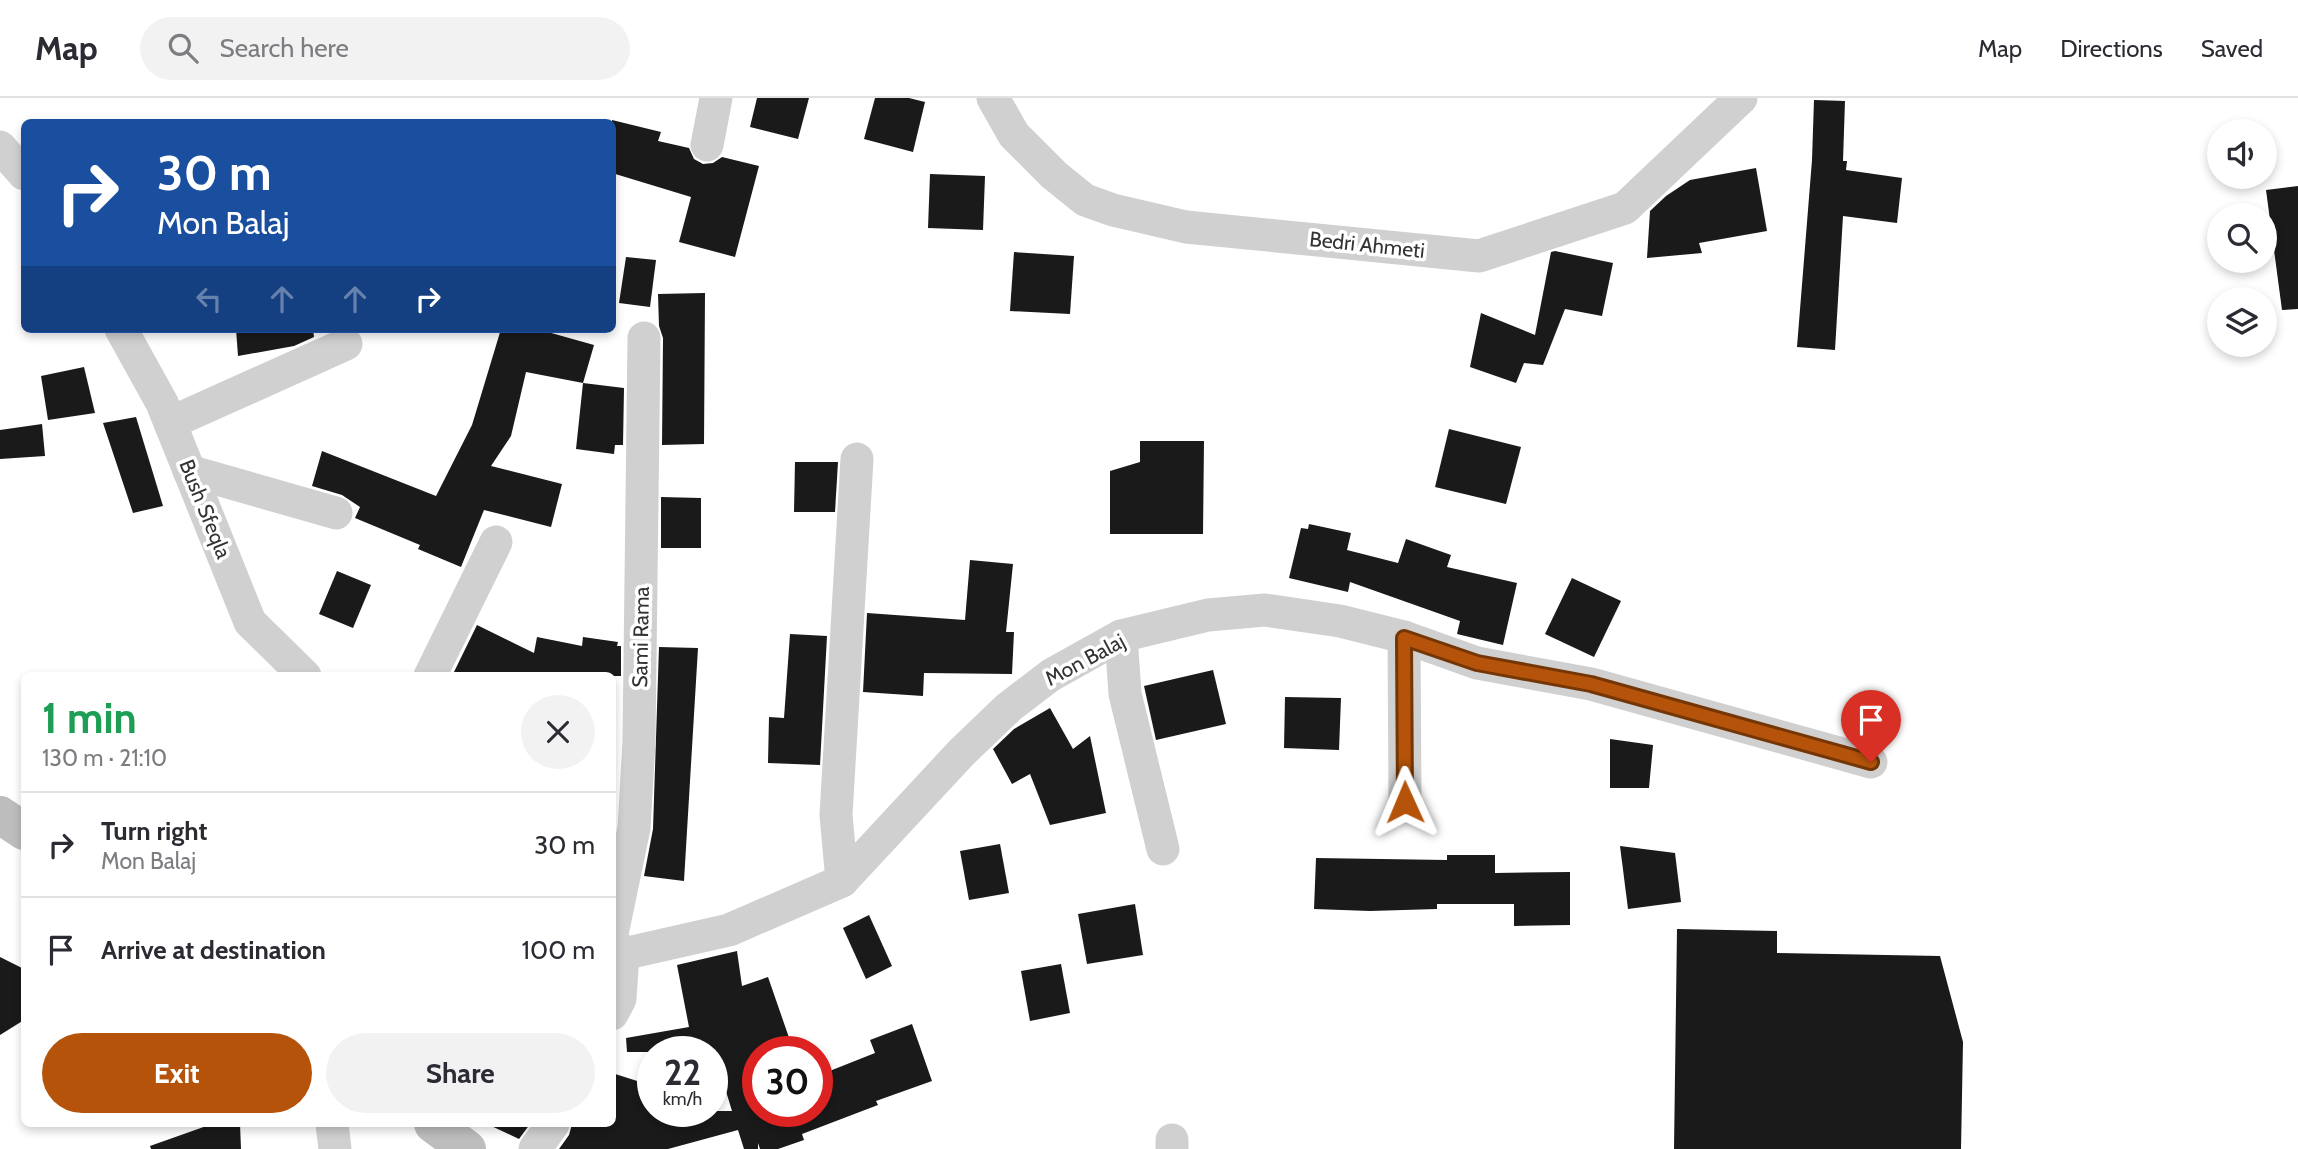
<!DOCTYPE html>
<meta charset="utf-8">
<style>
:root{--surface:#fff;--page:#f2f2f3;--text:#2b2b33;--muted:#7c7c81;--line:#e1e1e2;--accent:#b45309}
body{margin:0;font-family:Cabin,sans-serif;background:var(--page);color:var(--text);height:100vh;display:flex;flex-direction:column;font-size:26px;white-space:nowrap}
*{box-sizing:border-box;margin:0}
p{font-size:23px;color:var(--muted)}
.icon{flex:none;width:38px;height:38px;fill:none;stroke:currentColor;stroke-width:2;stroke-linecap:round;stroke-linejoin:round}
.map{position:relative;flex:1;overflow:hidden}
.sheet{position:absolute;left:21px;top:574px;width:595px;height:455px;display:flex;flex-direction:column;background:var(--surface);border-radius:10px;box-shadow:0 4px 10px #0003}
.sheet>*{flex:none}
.banner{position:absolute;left:21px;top:21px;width:595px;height:214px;border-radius:10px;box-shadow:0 4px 10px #0003;background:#1a4fa0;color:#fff;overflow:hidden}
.controls{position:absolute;left:2207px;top:21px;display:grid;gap:14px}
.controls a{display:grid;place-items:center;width:70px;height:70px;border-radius:50%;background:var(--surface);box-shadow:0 4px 10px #0003;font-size:35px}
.speed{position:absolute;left:637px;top:938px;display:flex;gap:14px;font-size:35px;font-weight:700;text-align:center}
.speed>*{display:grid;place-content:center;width:91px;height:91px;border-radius:50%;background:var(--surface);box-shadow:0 4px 10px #0003;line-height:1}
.speed small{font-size:18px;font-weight:400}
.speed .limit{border:10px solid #d22;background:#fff;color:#111}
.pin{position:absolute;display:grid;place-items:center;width:60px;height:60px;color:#fff;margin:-72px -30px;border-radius:50% 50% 50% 0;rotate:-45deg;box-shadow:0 0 7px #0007}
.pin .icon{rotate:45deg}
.me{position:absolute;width:77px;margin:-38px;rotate:359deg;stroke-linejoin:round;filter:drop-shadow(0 0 5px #0008)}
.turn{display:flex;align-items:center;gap:24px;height:147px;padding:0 21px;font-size:32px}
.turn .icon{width:91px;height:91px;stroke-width:2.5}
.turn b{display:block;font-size:49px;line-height:60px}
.lanes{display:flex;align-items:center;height:66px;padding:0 21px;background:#0003;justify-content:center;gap:35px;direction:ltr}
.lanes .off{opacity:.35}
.round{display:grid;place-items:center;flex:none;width:74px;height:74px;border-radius:37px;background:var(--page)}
.headline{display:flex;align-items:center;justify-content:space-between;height:119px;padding:0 21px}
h1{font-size:42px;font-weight:700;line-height:52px;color:#1e9e55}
.primary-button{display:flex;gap:14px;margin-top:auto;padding:14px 21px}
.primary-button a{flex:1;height:80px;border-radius:42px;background:var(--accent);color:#fff;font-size:28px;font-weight:700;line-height:80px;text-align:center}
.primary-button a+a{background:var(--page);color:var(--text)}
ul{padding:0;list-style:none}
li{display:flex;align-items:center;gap:21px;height:105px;padding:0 21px;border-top:2px solid var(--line)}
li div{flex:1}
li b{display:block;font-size:26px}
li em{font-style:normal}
header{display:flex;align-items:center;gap:42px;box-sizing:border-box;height:98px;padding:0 35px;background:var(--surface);border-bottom:2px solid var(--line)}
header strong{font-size:33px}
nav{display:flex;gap:38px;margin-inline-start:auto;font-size:24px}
.search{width:490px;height:63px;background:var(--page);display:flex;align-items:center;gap:18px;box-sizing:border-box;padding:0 24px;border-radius:38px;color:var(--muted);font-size:26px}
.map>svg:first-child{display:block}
.building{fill:#1a1a1a}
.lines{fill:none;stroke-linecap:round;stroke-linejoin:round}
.minor{stroke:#d0d0d0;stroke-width:33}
.secondary{stroke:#bdbdbd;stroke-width:38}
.route-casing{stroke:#753606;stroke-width:18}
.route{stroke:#b45309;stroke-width:12}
.labels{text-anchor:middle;stroke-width:7;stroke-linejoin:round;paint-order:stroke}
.street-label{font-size:21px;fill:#333;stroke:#fff}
</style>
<header>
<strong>Map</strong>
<div class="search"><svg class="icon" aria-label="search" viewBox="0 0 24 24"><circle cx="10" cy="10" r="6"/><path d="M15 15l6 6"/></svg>Search here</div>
<nav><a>Map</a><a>Directions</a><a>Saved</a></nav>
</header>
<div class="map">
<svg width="2298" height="1051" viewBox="0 0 2298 1051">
<rect width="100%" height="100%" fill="#fff"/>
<!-- building -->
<g class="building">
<polygon points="757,0 809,0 798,41 750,29"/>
<polygon points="875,0 909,0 925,4 913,54 864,41"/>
<polygon points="1814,2 1845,3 1843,63 1847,63 1846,72 1902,80 1897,125 1843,118 1835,252 1797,249 1812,62"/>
<polygon points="612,22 661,34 658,43 689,50 694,61 703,66 713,65 722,59 759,68 735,159 679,144 691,99 612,75"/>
<polygon points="1756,70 1767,133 1699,145 1702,155 1647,160 1650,113 1666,98 1690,82"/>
<polygon points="930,76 985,78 983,132 928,130"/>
<polygon points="2298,88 2298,211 2282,212 2266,92"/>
<polygon points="1555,153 1613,165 1602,218 1565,211 1543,267 1524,265 1516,285 1470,269 1481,215 1535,237 1551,154"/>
<polygon points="1014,154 1074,158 1070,216 1010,213"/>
<polygon points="626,159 656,162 650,209 619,205"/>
<polygon points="705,195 704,346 662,347 663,240 659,228 658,196"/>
<polygon points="236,231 313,231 314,239 294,248 238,258"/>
<polygon points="501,231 537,231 594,247 583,285 526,274 511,338 491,368 562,386 551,429 484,412 461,469 418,451 420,447 355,420 360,409 342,397 312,388 322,353 436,398 472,327"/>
<polygon points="84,269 95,315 48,322 41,278"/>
<polygon points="583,285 624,290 623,347 615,347 614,356 576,351"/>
<polygon points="136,319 163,408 133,415 103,325"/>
<polygon points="42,326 45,358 0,361 0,332"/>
<polygon points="1449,331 1521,349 1506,406 1435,389"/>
<polygon points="1140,343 1204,343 1203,436 1110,436 1110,373 1140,364"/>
<polygon points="795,364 838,364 835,414 794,414"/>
<polygon points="661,399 701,400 701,450 661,450"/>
<polygon points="1309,426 1351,435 1347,452 1398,465 1406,441 1451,457 1447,469 1517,485 1503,547 1457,536 1460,523 1350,484 1348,494 1289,480 1301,430 1308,431"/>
<polygon points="970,462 1013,466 1006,534 1014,534 1012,576 924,575 923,598 863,594 867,515 965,522"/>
<polygon points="337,473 371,487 353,530 319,516"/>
<polygon points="1572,480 1621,503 1594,559 1545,536"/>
<polygon points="477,527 534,555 537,539 582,548 583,539 618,544 617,548 621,548 621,578 452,578"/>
<polygon points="790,536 827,538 820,667 768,665 769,619 784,620"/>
<polygon points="659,549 698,550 684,783 644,778 653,731"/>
<polygon points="1213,572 1226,626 1156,642 1144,588"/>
<polygon points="1285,599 1341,600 1339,652 1284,650"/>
<polygon points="1050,610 1073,651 1090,638 1106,715 1050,727 1030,676 1012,686 993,651 1014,631"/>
<polygon points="1610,641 1653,647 1649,690 1610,690"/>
<polygon points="1000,746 1009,795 969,802 960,753"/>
<polygon points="1620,748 1675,755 1681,804 1628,811"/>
<polygon points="1447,757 1495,757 1495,775 1570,774 1570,827 1514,828 1514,806 1437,806 1437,811 1370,813 1314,811 1316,760 1447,762"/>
<polygon points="1135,806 1143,857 1087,866 1078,816"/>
<polygon points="869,817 892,868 866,881 843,830"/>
<polygon points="1677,831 1777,833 1777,855 1940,858 1963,944 1961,1051 1674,1051"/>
<polygon points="737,853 742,888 768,879 794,954 758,954 758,1013 817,1013 817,978 875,955 870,942 912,926 932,983 876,1003 878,1007 802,1036 804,1042 778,1051 760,1051 758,1045 758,1051 744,1051 738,1032 668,1051 559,1051 569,1037 572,1026 612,1026 612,975 653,988 653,1013 732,1013 714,954 627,954 626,940 689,929 677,867"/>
<polygon points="0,859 24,871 24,922 0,937"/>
<polygon points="1061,866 1070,915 1030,923 1021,873"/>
<polygon points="212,1026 240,1026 241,1051 151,1051 150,1048"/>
<polygon points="487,1026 530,1026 519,1041"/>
</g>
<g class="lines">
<!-- minor -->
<g class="minor">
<polyline points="993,0 1014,37 1054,77 1085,102 1113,112 1186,129 1479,158 1625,110 1741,0"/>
<polyline points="707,47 716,0"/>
<polyline points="0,49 24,76"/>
<polyline points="121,231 162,305 250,524 305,578"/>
<polyline points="170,325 346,246"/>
<polyline points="189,373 336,415"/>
<polyline points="1121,538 1125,596 1163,751"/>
<polyline points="1404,539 1405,704"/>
<polyline points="430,578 496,444"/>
<polyline points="842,783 836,717 857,361"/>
<polyline points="612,836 634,730 639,644 644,240"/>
<polyline points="612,842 623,856 620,901 612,916"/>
<polyline points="623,856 729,832 842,783 961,655 1009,609 1051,577 1121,538 1208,517 1265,512 1340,523 1404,539 1477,565 1591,586 1871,664"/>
<polyline points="332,1026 335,1051"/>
<polyline points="1172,1042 1172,1051"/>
<polyline points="535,1051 553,1026"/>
</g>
<!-- secondary -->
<g class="secondary">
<polyline points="0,717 24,733"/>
<polyline points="433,1026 467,1051"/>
</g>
</g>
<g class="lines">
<defs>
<polyline id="route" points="1405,704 1404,540 1477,565 1591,586 1871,664"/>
</defs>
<!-- route casing -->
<use href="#route" class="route-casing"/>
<!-- route -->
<use href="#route" class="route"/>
</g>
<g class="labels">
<!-- street labels -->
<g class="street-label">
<text transform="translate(1367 147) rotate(6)" y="7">Bedri Ahmeti</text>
<text transform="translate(205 411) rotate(68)" y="7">Bush Sfeqla</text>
<text transform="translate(641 539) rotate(-89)" y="7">Sami Rama</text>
<text transform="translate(1085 562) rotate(-28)" y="7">Mon Balaj</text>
</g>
</g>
</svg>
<div class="controls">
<a><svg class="icon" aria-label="sound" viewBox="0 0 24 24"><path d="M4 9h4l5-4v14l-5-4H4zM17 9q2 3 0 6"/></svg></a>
<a><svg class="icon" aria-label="search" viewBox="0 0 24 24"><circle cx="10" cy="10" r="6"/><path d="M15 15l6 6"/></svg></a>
<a><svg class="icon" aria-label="layers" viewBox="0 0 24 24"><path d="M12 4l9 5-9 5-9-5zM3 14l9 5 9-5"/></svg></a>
</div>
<div class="speed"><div>22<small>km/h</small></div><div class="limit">30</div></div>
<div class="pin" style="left:1871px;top:664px;background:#d93025"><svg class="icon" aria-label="arrive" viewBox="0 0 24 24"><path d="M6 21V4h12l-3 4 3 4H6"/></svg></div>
<svg class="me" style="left:1405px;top:704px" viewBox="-20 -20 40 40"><path d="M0-17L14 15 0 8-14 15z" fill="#b45309" stroke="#fff" stroke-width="4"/></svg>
<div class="banner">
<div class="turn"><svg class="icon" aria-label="right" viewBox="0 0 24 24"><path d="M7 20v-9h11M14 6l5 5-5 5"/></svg><div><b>30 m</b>Mon Balaj</div></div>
<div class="lanes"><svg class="icon off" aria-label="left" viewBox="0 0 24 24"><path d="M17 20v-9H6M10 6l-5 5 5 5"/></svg><svg class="icon off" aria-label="ahead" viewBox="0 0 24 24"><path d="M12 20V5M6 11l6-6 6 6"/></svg><svg class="icon off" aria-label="ahead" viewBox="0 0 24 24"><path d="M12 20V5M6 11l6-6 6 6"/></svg><svg class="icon" aria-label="right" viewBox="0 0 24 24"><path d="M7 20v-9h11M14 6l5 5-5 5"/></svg></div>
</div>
<section class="sheet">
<div class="headline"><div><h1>1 min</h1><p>130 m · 21:10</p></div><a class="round"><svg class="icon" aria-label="close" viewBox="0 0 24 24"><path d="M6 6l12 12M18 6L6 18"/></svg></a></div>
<ul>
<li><svg class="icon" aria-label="right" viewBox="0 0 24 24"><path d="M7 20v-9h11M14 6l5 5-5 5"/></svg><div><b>Turn right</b><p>Mon Balaj</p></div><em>30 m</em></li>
<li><svg class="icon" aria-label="arrive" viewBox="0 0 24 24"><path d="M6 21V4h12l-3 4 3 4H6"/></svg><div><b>Arrive at destination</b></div><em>100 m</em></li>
</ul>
<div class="primary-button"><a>Exit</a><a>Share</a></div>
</section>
</div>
